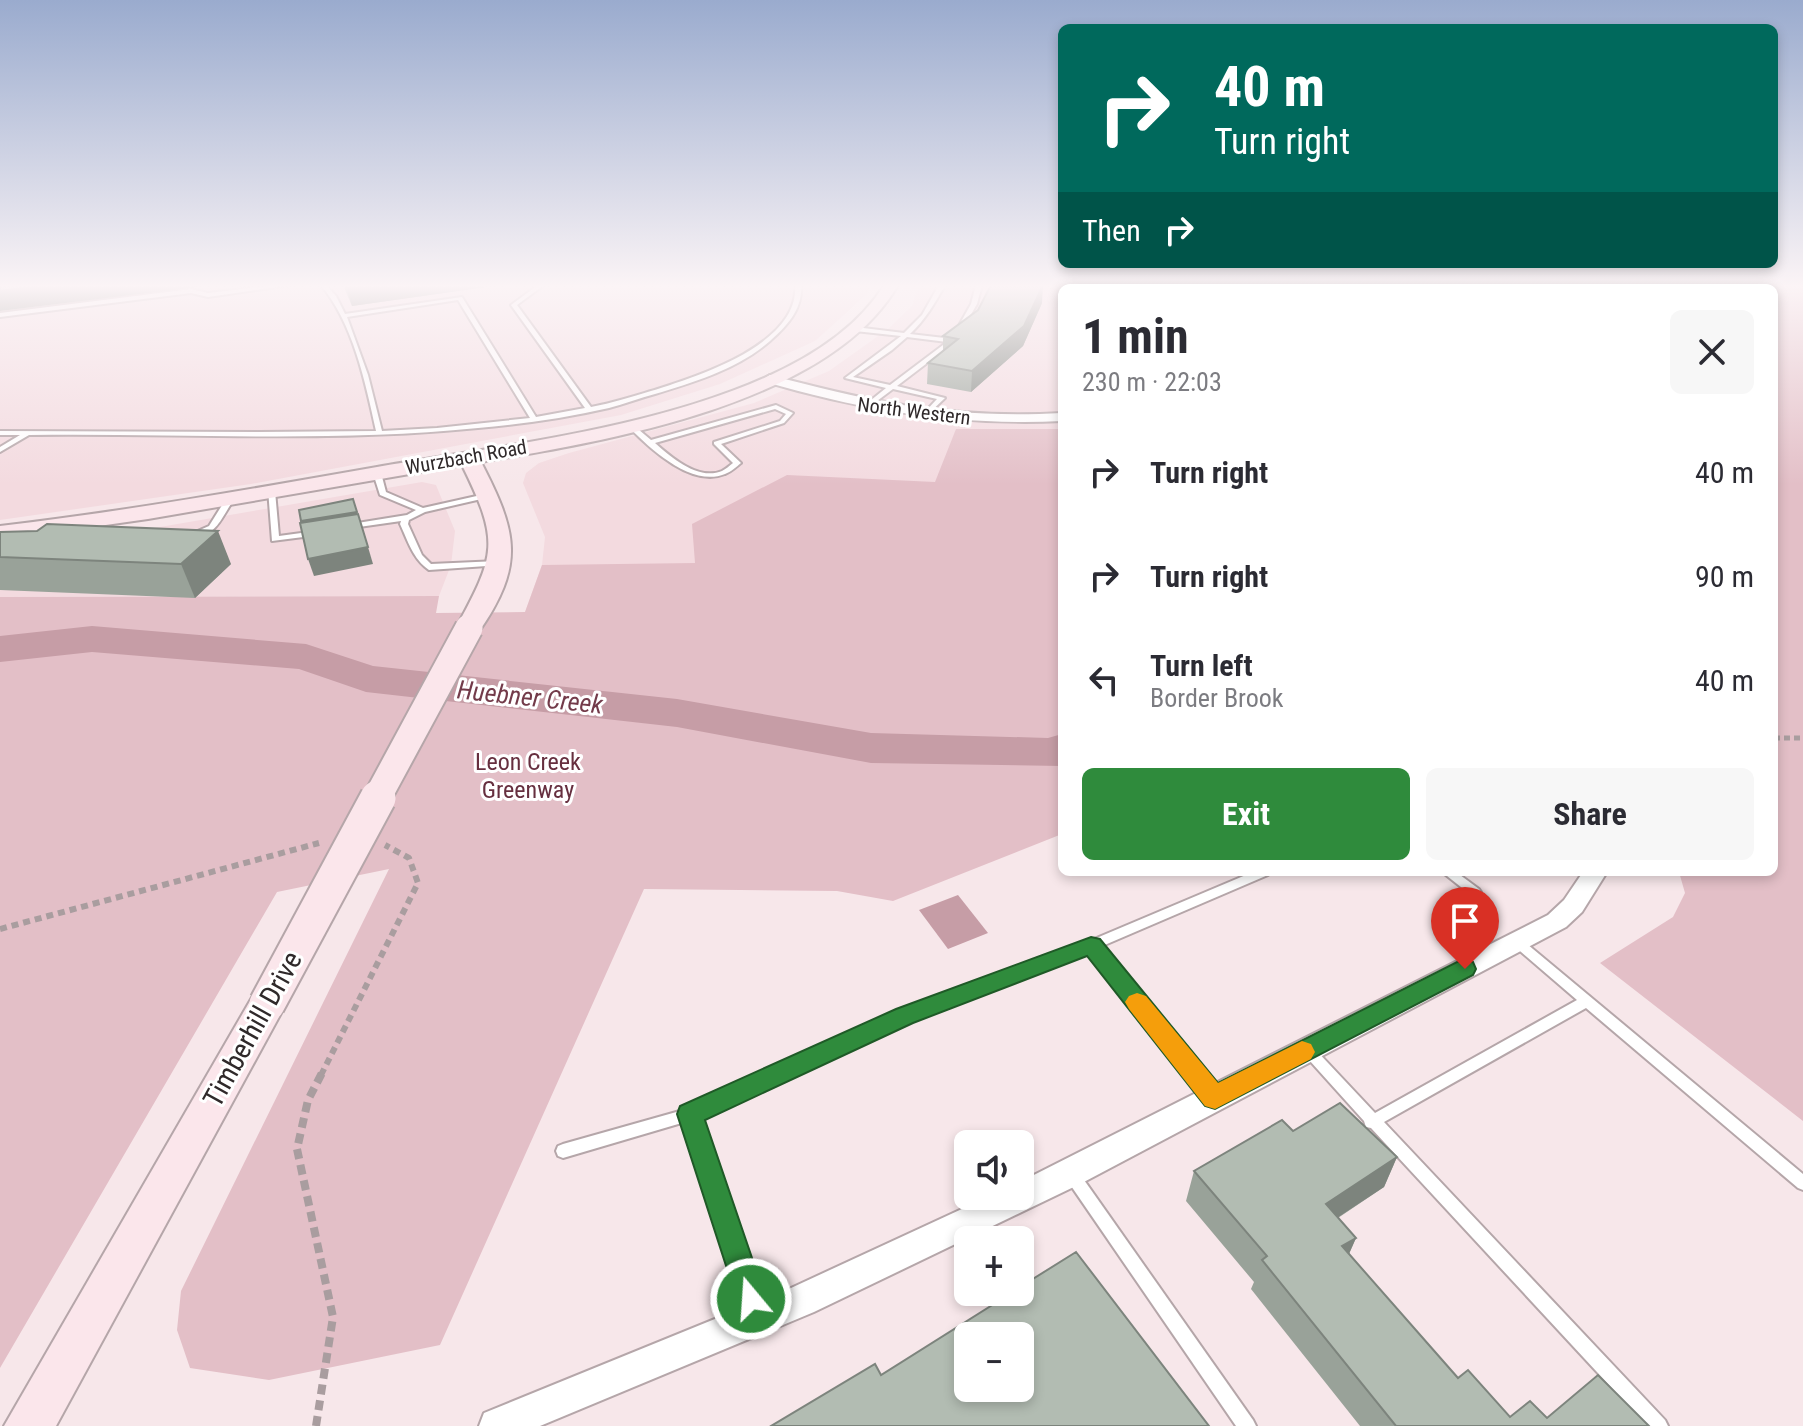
<!DOCTYPE html>
<meta charset="utf-8">
<style>
:root{--surface:#fff;--page:#f7f7f7;--text:#2b2b33;--muted:#7c7c81;--accent:#2f8b3c}
body{margin:0;font-family:"Roboto Condensed",sans-serif;background:var(--page);color:var(--text);height:100vh;display:flex;flex-direction:column;font-size:30px;white-space:nowrap}
*{box-sizing:border-box;margin:0}
p{font-size:26px;color:var(--muted)}
.icon{flex:none;width:44px;height:44px;fill:none;stroke:currentColor;stroke-width:2;stroke-linecap:round;stroke-linejoin:round}
.map{position:relative;flex:1;overflow:hidden}
.panel{position:absolute;left:1058px;top:284px;width:720px;height:592px;display:flex;flex-direction:column;background:var(--surface);border-radius:12px;box-shadow:0 4px 12px #0003}
.panel>*{flex:none}
.hud{position:absolute;left:1058px;top:24px;width:720px;height:244px;border-radius:12px;box-shadow:0 4px 12px #0003;background:#00695c;color:#fff;overflow:hidden}
.buttons{position:absolute;left:954px;top:1130px;display:grid;gap:16px}
.buttons a{display:grid;place-items:center;width:80px;height:80px;border-radius:12px;background:var(--surface);box-shadow:0 4px 12px #0003;font-size:40px}
.pin{position:absolute;display:grid;place-items:center;width:68px;height:68px;color:#fff;margin:-82px -34px;border-radius:50% 50% 50% 0;rotate:-45deg;box-shadow:0 0 8px #0007}
.pin .icon{rotate:45deg}
.me{position:absolute;width:88px;margin:-44px;rotate:342deg;stroke-linejoin:round;filter:drop-shadow(0 0 6px #0008)}
.turn{display:flex;align-items:center;gap:28px;height:168px;padding:0 24px;font-size:36px}
.turn .icon{width:104px;height:104px;stroke-width:2.5}
.turn b{display:block;font-size:56px;line-height:68px}
.then{display:flex;align-items:center;height:76px;padding:0 24px;background:#0003;gap:16px;font-size:30px}
.round{display:grid;place-items:center;flex:none;width:84px;height:84px;border-radius:12px;background:var(--page)}
.headline{display:flex;align-items:center;justify-content:space-between;height:136px;padding:0 24px}
h1{font-size:48px;font-weight:700;line-height:60px}
.cta{display:flex;gap:16px;margin-top:auto;padding:16px 24px}
.cta a{flex:1;height:92px;border-radius:12px;background:var(--accent);color:#fff;font-size:32px;font-weight:700;line-height:92px;text-align:center}
.cta a+a{background:var(--page);color:var(--text)}
ul{padding:0;list-style:none}
li{display:flex;align-items:center;gap:24px;height:104px;padding:0 24px}
li div{flex:1}
li b{display:block;font-size:30px}
li em{font-style:normal}
.map>svg:first-child{display:block}
.built{fill:#f3dadf}
.green{fill:#e3bfc7}
.water{fill:#c69da6}
.lines{fill:none;stroke-linecap:round;stroke-linejoin:round}
.river{fill:#c69da6;fill-rule:evenodd}
.lane-casing{stroke:#b5a6a9;stroke-width:4}
.street-casing{stroke:#b5a6a9;stroke-width:4}
.secondary-casing{stroke:#b5a6a9;stroke-width:4}
.path-far2{stroke:#a99d9f;stroke-width:5;stroke-dasharray:6 4;stroke-linecap:butt}
.path-far1{stroke:#a99d9f;stroke-width:6;stroke-dasharray:7 5;stroke-linecap:butt}
.path{stroke:#a99d9f;stroke-width:8;stroke-dasharray:10 6;stroke-linecap:butt}
.lane{fill:#fff;fill-rule:evenodd}
.street{fill:#fff;fill-rule:evenodd}
.secondary{fill:#fbe6eb;fill-rule:evenodd}
.secondary-bridge-far1-casing{stroke:#b5a6a9;stroke-width:31;stroke-linecap:butt}
.secondary-bridge-casing{stroke:#b5a6a9;stroke-width:39;stroke-linecap:butt}
.secondary-bridge-far1{stroke:#fbe6eb;stroke-width:27}
.secondary-bridge{stroke:#fbe6eb;stroke-width:35}
.wall{fill:#99a299}
.shaded-wall{fill:#7d847d}
.building{fill:#b2bcb2;stroke:#7d847d;stroke-width:2;fill-rule:evenodd}
.route{fill:#2f8b3c;stroke:#1f5a27;stroke-width:2}
.slow{fill:#f59e0b}
.labels{text-anchor:middle;stroke-width:6;stroke-linejoin:round;paint-order:stroke}
.far-street-label{font-size:20px;fill:#2f292a;stroke:#fff}
.park-label{font-size:24px;fill:#662f3f;stroke:#fff}
.water-label{font-size:26px;font-style:italic;fill:#733b4a;stroke:#fff}
.near-street-label{font-size:28px;fill:#2f292a;stroke:#fff}
</style>
<div class="map">
<svg width="1803" height="1426" viewBox="0 0 1803 1426">
<rect width="100%" height="100%" fill="#f7e7ea"/>
<!-- built -->
<g class="built">
<polygon points="0,285 871,285 867,294 815,341 720,384 621,415 251,484 0,520"/>
<polygon points="919,285 1467,285 1062,288 1062,609 525,612 542,565 545,537 523,483 526,473 539,463 569,453 754,403 829,371 888,329 912,306"/>
<polygon points="422,482 436,485 455,531 451,565 439,596 0,597 0,551 61,544"/>
</g>
<!-- green -->
<g class="green">
<polygon points="1467,285 1803,285 1803,1121 1600,963 1673,917 1685,893 1679,872 1774,872 1774,288 1464,288"/>
<polygon points="956,429 1062,429 1062,834 893,901 837,891 644,889 440,1345 269,1380 190,1368 177,1330 181,1291 389,869 277,892 0,1368 0,597 439,596 436,613 525,612 542,565 695,563 692,524 787,475 935,482"/>
</g>
<!-- water -->
<polygon class="water" points="958,895 988,933 948,949 919,910"/>
<g class="lines">
<!-- river -->
<g class="river">
<polygon points="1549,285 1575,285 1547,288"/>
<polygon points="92,626 306,644 373,666 677,699 871,733 1048,738 1062,734 1062,766 871,763 677,727 366,692 299,669 92,652 0,662 0,636"/>
</g>
<defs>
<g id="lane">
<polygon points="275,285 291,285 208,297 191,293 0,317 0,313 191,289 208,293"/>
<path d="M321 285H326L336 296 345 314 462 297 536 417 585 408 511 305 538 285H544L517 305 591 407C612 403 631 397 651 391 695 377 800 345 795 285H801C803 309 787 326 770 341 738 369 695 382 655 394 640 398 624 404 609 408 566 418 522 424 478 428 329 443 179 433 29 435L0 452V447L20 435H0V431L259 432 376 431C365 380 353 324 321 285ZM458 300 530 418 437 428 382 431 368 375 347 317Z"/>
<path d="M939 285H945C935 303 925 320 910 334L953 339 956 341 897 386 945 398 925 417 922 415 937 399 893 389 869 407H865V405L886 388 845 378 901 336 855 331 852 329 855 327 904 333 922 315ZM907 337 947 342 890 385 853 377 892 350Z"/>
<polygon points="976,285 982,285 977,304 962,330 958,330 957,329 971,304"/>
<rect x="1126" y="285" width="6" height="3"/>
<polygon points="1334,285 1341,285 1336,288 1329,288"/>
<polygon points="1350,285 1355,285 1354,288 1348,288"/>
<path d="M776 405 793 413 784 423 721 444 741 463C736 467 731 472 725 474 691 488 648 447 627 425L632 424 651 440ZM775 409 786 414 780 421 714 442V444L733 463C729 466 726 469 722 471 698 481 671 457 655 443Z"/>
<path d="M374 471 381 473 386 492 423 508 490 493V497L425 512 409 520 408 524 422 555 431 564 498 561 502 563 501 565 429 570C413 559 408 541 400 524L401 521 345 529V525L407 515 416 510 380 495 373 473Z"/>
<polygon points="268,489 271,489 275,491 279,536 316,531 320,533 319,535 272,541"/>
<path d="M224 502H230L231 504C219 522 217 534 193 537V533L209 526Z"/>
<polygon points="1253,872 1270,872 1268,875 1100,947 1218,1092 1220,1096 1218,1100 1213,1102 1208,1100 1089,951 909,1020 698,1117 765,1317 763,1323 757,1325 751,1323 749,1317 685,1122 563,1158 558,1156 556,1151 558,1146 563,1144 687,1109 899,1012 1087,942"/>
<polygon points="1442,872 1456,872 1479,889 1481,892 1479,895 1475,896 1471,895"/>
<polygon points="1517,937 1521,939 1803,1174 1803,1190 1798,1188 1586,1008 1384,1122 1665,1420 1668,1426 1647,1426 1371,1128 1366,1127 1364,1121 1301,1051 1303,1047 1308,1045 1313,1047 1375,1113 1577,1000 1513,945 1511,942 1513,939"/>
<polygon points="1072,1168 1077,1170 1253,1420 1256,1426 1236,1426 1067,1180 1064,1175 1067,1170"/>
</g>
<g id="street">
<polygon points="1310,285 1308,288 1297,288 1299,285"/>
<path d="M770 375C875 403 952 419 1062 413V421C960 426 864 411 766 382L764 379Z"/>
<polygon points="1583,872 1607,872 1582,912 1566,927 1082,1183 814,1312 540,1426 479,1426 484,1413 791,1288 990,1196 1020,1196 1020,1182 1548,915 1564,900"/>
</g>
<g id="secondary">
<path d="M884 285H898C829 404 607 441 481 462 517 532 526 564 478 633H460L456 628C496 554 500 542 462 465L148 519 0 540V526C127 511 252 489 377 467 517 442 804 416 884 285Z"/>
<polygon points="267,989 280,994 286,1004 56,1426 4,1426 254,994"/>
</g>
</defs>
<!-- lane casing -->
<use href="#lane" class="lane-casing"/>
<!-- street casing -->
<use href="#street" class="street-casing"/>
<!-- secondary casing -->
<use href="#secondary" class="secondary-casing"/>
<!-- path-far2 -->
<polyline class="path-far2" points="1774,738 1803,738"/>
<!-- path-far1 -->
<g class="path-far1">
<polyline points="0,929 319,843"/>
<polyline points="321,1075 418,883 409,858 385,845"/>
</g>
<!-- path -->
<polyline class="path" points="316,1426 333,1317 297,1149 308,1100 322,1073"/>
<!-- lane -->
<use href="#lane" class="lane"/>
<!-- street -->
<use href="#street" class="street"/>
<!-- secondary -->
<use href="#secondary" class="secondary"/>
<defs>
<polyline id="secondary-bridge-far1" points="376,800 469,628"/>
<polyline id="secondary-bridge" points="267,1004 378,798"/>
</defs>
<!-- secondary-bridge-far1 casing -->
<use href="#secondary-bridge-far1" class="secondary-bridge-far1-casing"/>
<!-- secondary-bridge casing -->
<use href="#secondary-bridge" class="secondary-bridge-casing"/>
<!-- secondary-bridge-far1 -->
<use href="#secondary-bridge-far1" class="secondary-bridge-far1"/>
<!-- secondary-bridge -->
<use href="#secondary-bridge" class="secondary-bridge"/>
</g>
<!-- wall -->
<g class="wall">
<polygon points="343,285 500,285 352,306"/>
<polygon points="1355,285 1416,285 1415,288 1355,288"/>
<polygon points="1042,303 1023,346 971,392 927,384 928,363 943,351 943,336"/>
<polygon points="0,532 231,564 195,598 0,590"/>
<polygon points="1397,1157 1384,1187 1338,1218 1356,1238 1349,1254 1458,1378 1510,1417 1547,1418 1649,1426 1360,1426 1251,1289 1254,1282 1186,1201 1194,1171"/>
</g>
<!-- shaded-wall -->
<g class="shaded-wall">
<polygon points="48,285 213,285 0,311 0,291"/>
<polygon points="360,285 500,285 352,306 346,287"/>
<polygon points="1043,285 1042,303 1023,346 971,392 972,371"/>
<polygon points="357,512 360,520 304,529 301,521"/>
<polygon points="218,531 231,564 195,598 181,564"/>
<polygon points="368,547 373,564 314,576 308,559"/>
<polygon points="1397,1157 1384,1187 1314,1233 1326,1204"/>
<polygon points="1356,1238 1343,1267 1342,1246"/>
</g>
<!-- building -->
<g class="building">
<polygon points="0,285 48,285 0,291"/>
<polygon points="991,285 1043,285 1024,326 972,371 928,363 958,339 943,336 978,310"/>
<polygon points="1357,285 1412,285 1410,288 1378,288"/>
<polygon points="353,499 357,512 301,521 299,510"/>
<polygon points="358,514 368,547 308,559 300,523"/>
<polygon points="47,524 218,531 181,564 0,557 0,532 37,531"/>
<polygon points="1340,1103 1397,1157 1326,1204 1356,1238 1342,1246 1458,1378 1468,1370 1510,1417 1530,1401 1547,1418 1598,1375 1649,1426 1396,1426 1262,1260 1267,1256 1194,1171 1282,1120 1293,1131"/>
<path d="M1076 1252 1209 1426H771L875 1364 881 1375 1013 1292H1020V1287ZM968 1336H1020V1388H968Z"/>
</g>
<!-- sky -->
<linearGradient id="sky" x2="0" y2="1"><stop stop-color="#9aabce"/><stop offset="0.59" stop-color="#fbf4f6"/><stop offset="1" stop-color="#fbf4f6" stop-opacity="0"/></linearGradient>
<rect width="1803" height="485" fill="url(#sky)"/>
<!-- route -->
<polygon class="route" points="1091,937 1100,939 1218,1083 1457,962 1473,962 1476,969 1473,975 1215,1109 1205,1106 1087,956 913,1023 705,1120 766,1299 761,1309 751,1314 740,1309 677,1114 680,1106 896,1009"/>
<!-- slow -->
<polygon class="slow" points="1137,993 1146,996 1218,1083 1302,1041 1311,1044 1315,1052 1311,1059 1215,1109 1205,1106 1129,1009 1125,1002 1129,996"/>
<g class="labels">
<!-- far-street labels -->
<g class="far-street-label">
<text transform="translate(914 411) rotate(7)" y="7">North Western</text>
<text transform="translate(466 457) rotate(-10)" y="7">Wurzbach Road</text>
</g>
<!-- park labels -->
<g class="park-label">
<text x="528" y="770">Leon Creek<tspan x="528" dy="28">Greenway</tspan></text>
</g>
<!-- water labels -->
<g class="water-label">
<text transform="translate(530 697) rotate(6)" y="9">Huebner Creek</text>
</g>
<!-- near-street labels -->
<g class="near-street-label">
<text transform="translate(252 1029) rotate(-61)" y="10">Timberhill Drive</text>
</g>
</g>
</svg>
<div class="buttons">
<a><svg class="icon" aria-label="sound" viewBox="0 0 24 24"><path d="M4 9h4l5-4v14l-5-4H4zM17 9q2 3 0 6"/></svg></a>
<a>+</a>
<a>−</a>
</div>
<div class="pin" style="left:1465px;top:969px;background:#d93025"><svg class="icon" aria-label="arrive" viewBox="0 0 24 24"><path d="M6 21V4h12l-3 4 3 4H6"/></svg></div>
<svg class="me" style="left:751px;top:1299px" viewBox="-20 -20 40 40"><circle r="17" fill="#2f8b3c" stroke="#fff" stroke-width="3"/><path d="M0-11L8 9 0 5-8 9z" fill="#fff"/></svg>
<div class="hud">
<div class="turn"><svg class="icon" aria-label="right" viewBox="0 0 24 24"><path d="M7 20v-9h11M14 6l5 5-5 5"/></svg><div><b>40 m</b>Turn right</div></div>
<div class="then">Then<svg class="icon" aria-label="right" viewBox="0 0 24 24"><path d="M7 20v-9h11M14 6l5 5-5 5"/></svg></div>
</div>
<section class="panel">
<div class="headline"><div><h1>1 min</h1><p>230 m · 22:03</p></div><a class="round"><svg class="icon" aria-label="close" viewBox="0 0 24 24"><path d="M6 6l12 12M18 6L6 18"/></svg></a></div>
<ul>
<li><svg class="icon" aria-label="right" viewBox="0 0 24 24"><path d="M7 20v-9h11M14 6l5 5-5 5"/></svg><div><b>Turn right</b></div><em>40 m</em></li>
<li><svg class="icon" aria-label="right" viewBox="0 0 24 24"><path d="M7 20v-9h11M14 6l5 5-5 5"/></svg><div><b>Turn right</b></div><em>90 m</em></li>
<li><svg class="icon" aria-label="left" viewBox="0 0 24 24"><path d="M17 20v-9H6M10 6l-5 5 5 5"/></svg><div><b>Turn left</b><p>Border Brook</p></div><em>40 m</em></li>
</ul>
<div class="cta"><a>Exit</a><a>Share</a></div>
</section>
</div>
